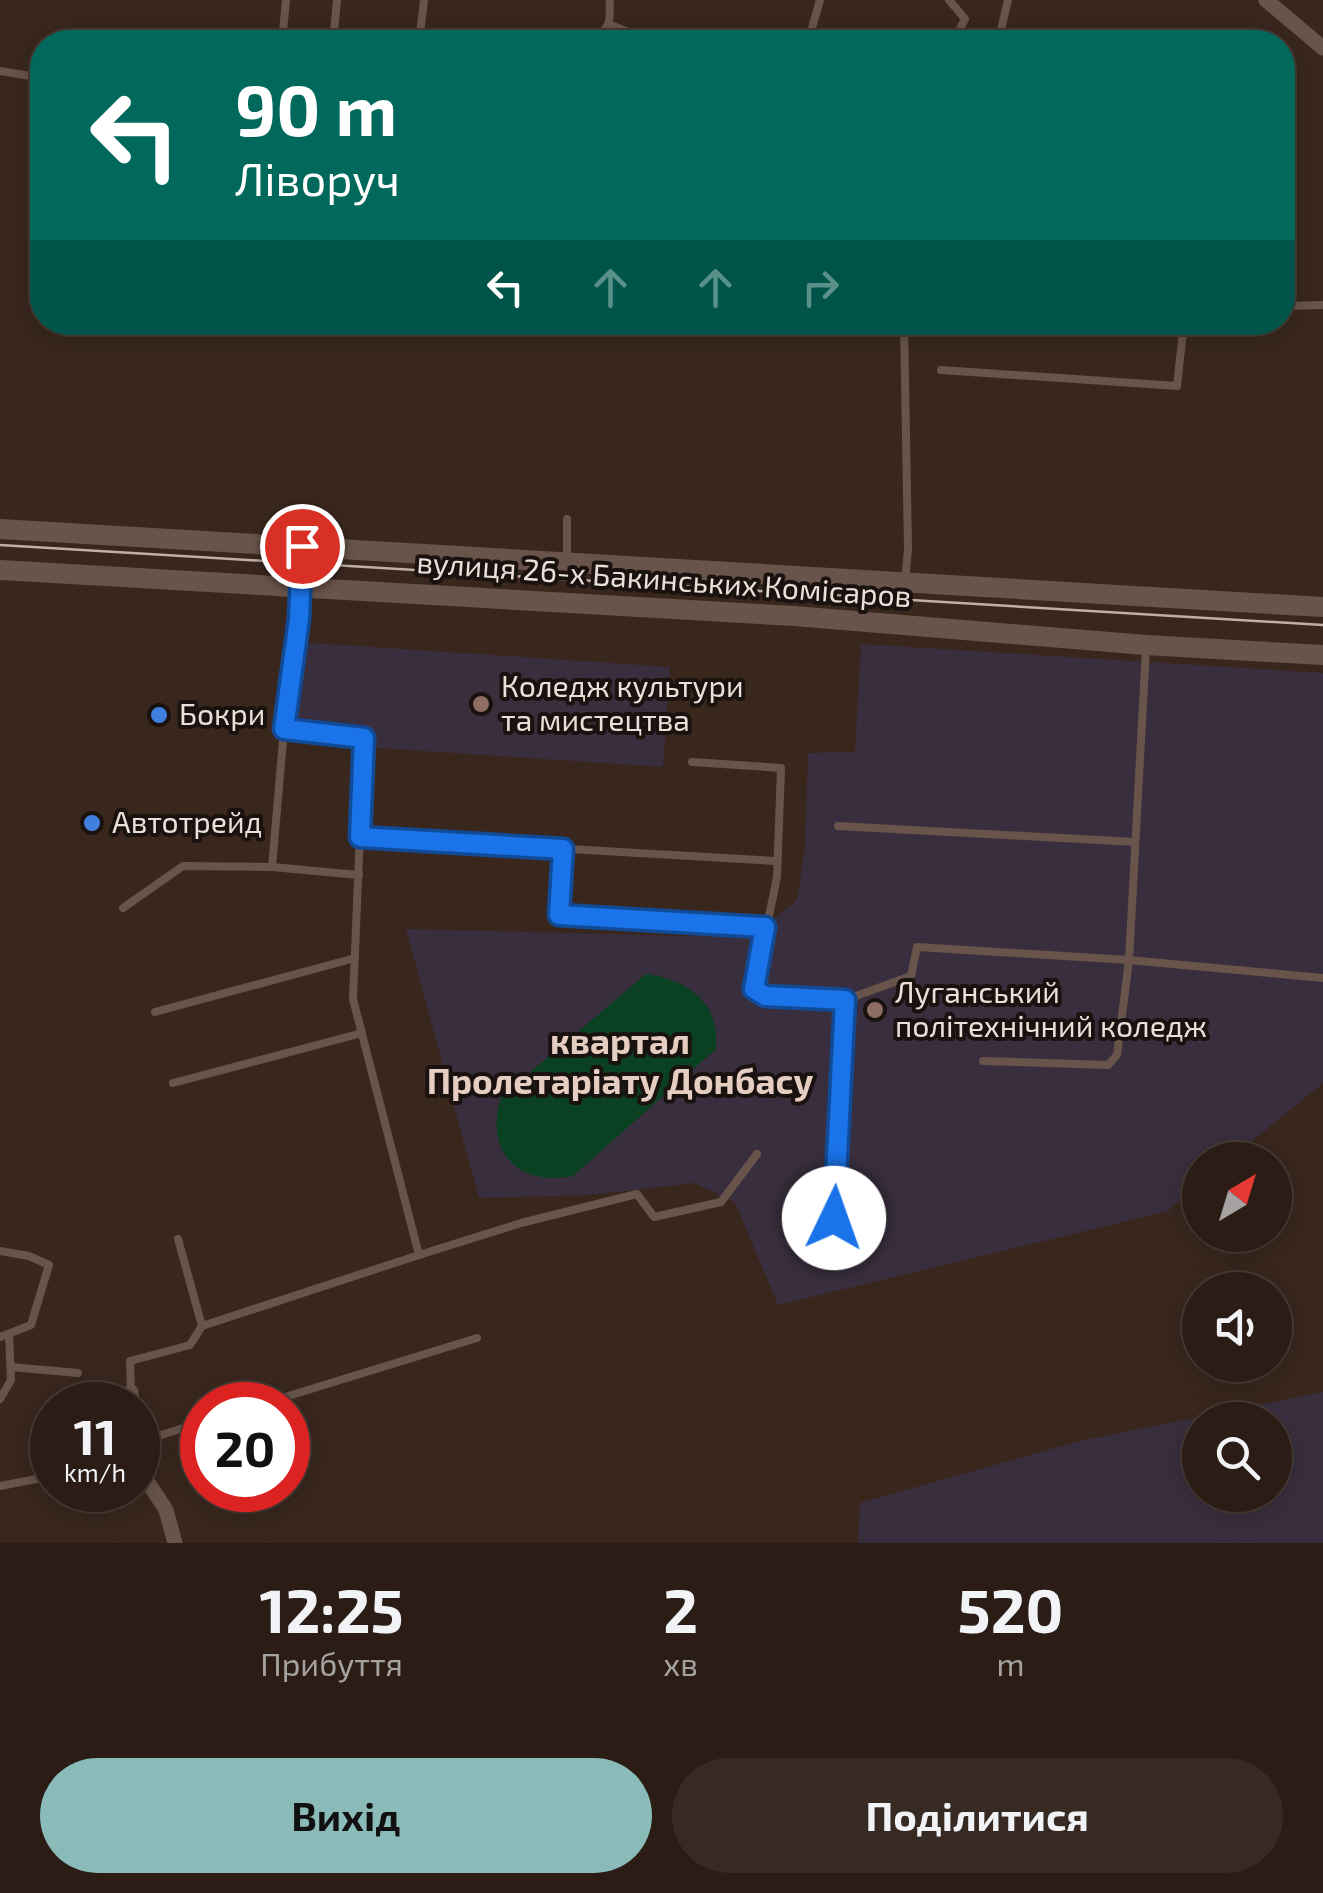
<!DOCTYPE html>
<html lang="uk">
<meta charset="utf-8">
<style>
:root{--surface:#2b1d16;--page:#372a23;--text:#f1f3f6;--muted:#a6a2a1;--line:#473b35;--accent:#8bbbb9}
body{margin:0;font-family:"Exo 2",sans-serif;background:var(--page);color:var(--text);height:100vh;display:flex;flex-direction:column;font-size:38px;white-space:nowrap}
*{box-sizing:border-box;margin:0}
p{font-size:32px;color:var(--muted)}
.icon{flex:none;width:55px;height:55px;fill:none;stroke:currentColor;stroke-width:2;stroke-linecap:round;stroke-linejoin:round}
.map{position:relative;height:1543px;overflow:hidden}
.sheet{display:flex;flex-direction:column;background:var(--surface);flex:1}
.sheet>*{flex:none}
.guide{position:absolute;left:30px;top:30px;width:1265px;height:305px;border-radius:40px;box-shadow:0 5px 25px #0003,0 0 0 2px var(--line);background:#00695c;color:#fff;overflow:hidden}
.needle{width:65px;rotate:38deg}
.tools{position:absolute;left:1182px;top:1142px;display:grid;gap:20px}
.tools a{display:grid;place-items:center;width:110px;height:110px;border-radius:50%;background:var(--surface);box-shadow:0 5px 25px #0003,0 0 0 2px var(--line);font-size:50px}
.speed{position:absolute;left:30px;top:1382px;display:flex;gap:20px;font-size:50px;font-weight:700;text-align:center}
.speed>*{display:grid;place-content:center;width:130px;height:130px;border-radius:50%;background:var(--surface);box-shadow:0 5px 25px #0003,0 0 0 2px var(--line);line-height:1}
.speed small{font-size:25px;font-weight:400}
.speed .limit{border:15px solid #d22;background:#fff;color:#111}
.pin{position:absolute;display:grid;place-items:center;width:85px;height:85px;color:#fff;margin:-42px;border:5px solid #fff;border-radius:50%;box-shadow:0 2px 10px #0007}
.me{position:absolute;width:110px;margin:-55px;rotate:3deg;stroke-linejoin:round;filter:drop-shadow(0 0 8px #0008)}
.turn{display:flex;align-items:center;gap:35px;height:210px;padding:0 40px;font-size:45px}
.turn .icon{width:130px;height:130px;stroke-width:2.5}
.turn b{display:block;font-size:70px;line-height:85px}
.lanes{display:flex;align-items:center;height:95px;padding:0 40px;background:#0003;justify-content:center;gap:50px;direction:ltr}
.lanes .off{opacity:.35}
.eta{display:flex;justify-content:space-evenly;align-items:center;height:170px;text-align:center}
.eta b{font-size:60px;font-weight:700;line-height:70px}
.button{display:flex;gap:20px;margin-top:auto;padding:20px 40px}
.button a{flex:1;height:115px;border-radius:60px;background:var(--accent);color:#111;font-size:40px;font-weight:700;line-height:115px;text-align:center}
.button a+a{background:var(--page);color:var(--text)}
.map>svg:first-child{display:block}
.education{fill:#392e3d;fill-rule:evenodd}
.green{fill:#0a4122}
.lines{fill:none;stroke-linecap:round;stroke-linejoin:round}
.lane{stroke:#68544a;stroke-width:8}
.street{stroke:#68544a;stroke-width:15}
.secondary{stroke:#68544a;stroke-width:20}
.tram{stroke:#beb0a9;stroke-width:2.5}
.route-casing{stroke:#114b97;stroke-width:25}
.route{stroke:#1a73e8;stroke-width:18}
.education-dot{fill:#8d6e63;stroke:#1a120e;stroke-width:4}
.shop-dot{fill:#3f7fe0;stroke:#1a120e;stroke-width:4}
.labels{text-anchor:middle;stroke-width:8;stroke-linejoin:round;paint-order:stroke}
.street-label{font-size:30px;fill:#ecdfd9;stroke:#1a120e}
.poi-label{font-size:30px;fill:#ecdfd9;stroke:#1a120e;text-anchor:start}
.quarter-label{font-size:35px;font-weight:bold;fill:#e5cdc2;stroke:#1a120e}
</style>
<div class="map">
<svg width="1323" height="1543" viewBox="0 0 1323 1543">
<rect width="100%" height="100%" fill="#39271e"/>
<!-- education -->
<g class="education">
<polygon points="298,642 670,667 663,767 292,742"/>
<polygon points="861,644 1323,673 1323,1083 1229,1160 1200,1160 1200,1184 1168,1211 778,1305 735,1202 694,1183 590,1195 479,1198 406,929 727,937 759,931 797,900 805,847 808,753 855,752"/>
<path d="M1323 1392V1543H858L860 1503 1080 1441ZM1200 1420H1275V1495H1200Z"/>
</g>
<!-- green -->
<path class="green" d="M646 974C688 980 720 1002 716 1049L573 1176C518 1187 484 1152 501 1097Z"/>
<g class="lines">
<!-- lane -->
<g class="lane">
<polyline points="949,0 965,19 953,42"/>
<polyline points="608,24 654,42"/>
<polyline points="282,42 286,0"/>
<polyline points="333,42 337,0"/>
<polyline points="419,42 424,0"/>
<path d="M520 42 533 32C554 35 597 50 608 24 611 18 609 7 610 0"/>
<polyline points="808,42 820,0"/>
<polyline points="998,42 1008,0"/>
<polyline points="0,71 42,78"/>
<polyline points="1282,306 1323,305"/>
<polyline points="904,322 908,549 905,581"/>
<polyline points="904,324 989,330"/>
<polyline points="941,370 1177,386 1184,322"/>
<polyline points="301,551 299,619 284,729 364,737 353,999 419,1255 521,1223 637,1194 654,1217 721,1202 757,1154"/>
<polyline points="567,562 567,519"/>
<polyline points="692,762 781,768 777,877 754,989 765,996 845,1000"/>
<polyline points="838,826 1135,842"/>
<polyline points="360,837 777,861"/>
<polyline points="563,849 559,915 765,927"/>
<polyline points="272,867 284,729"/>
<polyline points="123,908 183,866 272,867 359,875"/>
<polyline points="155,1012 355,958"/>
<polyline points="983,1061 1108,1065 1117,1055 1129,960 1146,649"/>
<polyline points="173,1083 362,1033"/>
<polyline points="834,1218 845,1000 911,976 917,947 1129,960 1323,978"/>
<polyline points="178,1239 202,1326"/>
<polyline points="0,1251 29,1256 49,1265 31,1325 0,1337"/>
<polyline points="11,1367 78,1373"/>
<polyline points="131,1392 130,1361 190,1345 202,1326 419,1255"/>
<polyline points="0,1399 11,1380 9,1334"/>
<polyline points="259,1405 477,1338"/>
<polyline points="138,1423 149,1439 202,1422"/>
<polyline points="0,1486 52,1476"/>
</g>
<!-- street -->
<g class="street">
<polyline points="1266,0 1323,48"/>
<polyline points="131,1392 132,1405"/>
<polyline points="138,1467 166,1510 175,1543"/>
</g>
<!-- secondary -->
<g class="secondary">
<polyline points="0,529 1323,607"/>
<polyline points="0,570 794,616 1146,645 1323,655"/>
</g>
<!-- tram -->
<polyline class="tram" points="0,545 1323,625"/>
</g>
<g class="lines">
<defs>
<polyline id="route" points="302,546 299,619 284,729 364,738 360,837 563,849 559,915 765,927 754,989 765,996 845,1000 834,1218"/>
</defs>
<!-- route casing -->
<use href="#route" class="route-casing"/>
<!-- route -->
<use href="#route" class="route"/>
</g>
<!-- markers -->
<g class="education-dot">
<circle cx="481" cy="704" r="10"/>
<circle cx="875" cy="1010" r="10"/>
</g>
<g class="shop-dot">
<circle cx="159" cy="715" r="10"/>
<circle cx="92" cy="823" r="10"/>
</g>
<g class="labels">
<!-- street labels -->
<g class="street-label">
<text transform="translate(664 580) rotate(4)" y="10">вулиця 26-х Бакинських Комісаров</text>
</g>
<!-- poi labels -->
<g class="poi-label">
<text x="501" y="697">Коледж культури<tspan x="501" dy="34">та мистецтва</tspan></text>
<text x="179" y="725">Бокри</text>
<text x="112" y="833">Автотрейд</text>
<text x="895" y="1003">Луганський<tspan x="895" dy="34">політехнічний коледж</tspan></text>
</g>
<!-- quarter labels -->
<g class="quarter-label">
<text x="620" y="1054">квартал<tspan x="620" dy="40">Пролетаріату Донбасу</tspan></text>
</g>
</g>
</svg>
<div class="tools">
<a><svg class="needle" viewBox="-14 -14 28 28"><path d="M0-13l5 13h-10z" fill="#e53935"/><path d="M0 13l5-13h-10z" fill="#a6a2a1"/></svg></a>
<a><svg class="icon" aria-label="sound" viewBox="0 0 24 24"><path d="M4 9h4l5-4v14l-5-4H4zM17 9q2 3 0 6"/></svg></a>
<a><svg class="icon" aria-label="search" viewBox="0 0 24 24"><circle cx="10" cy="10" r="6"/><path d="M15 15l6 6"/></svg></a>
</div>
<div class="speed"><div>11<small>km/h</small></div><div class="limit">20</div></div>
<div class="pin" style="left:302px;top:546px;background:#d93025"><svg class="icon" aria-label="arrive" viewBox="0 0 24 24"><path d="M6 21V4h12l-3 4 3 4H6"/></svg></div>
<svg class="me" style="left:834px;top:1218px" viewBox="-20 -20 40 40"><circle r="19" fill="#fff"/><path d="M0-13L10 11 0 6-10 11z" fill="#1a73e8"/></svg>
<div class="guide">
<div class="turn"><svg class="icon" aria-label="left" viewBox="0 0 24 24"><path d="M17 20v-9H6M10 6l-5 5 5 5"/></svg><div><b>90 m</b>Ліворуч</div></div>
<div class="lanes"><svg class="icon" aria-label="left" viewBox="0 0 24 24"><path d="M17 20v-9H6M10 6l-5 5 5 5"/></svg><svg class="icon off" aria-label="ahead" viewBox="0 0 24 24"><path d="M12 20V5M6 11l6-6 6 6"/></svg><svg class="icon off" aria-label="ahead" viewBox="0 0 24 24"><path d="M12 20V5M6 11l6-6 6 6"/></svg><svg class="icon off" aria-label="right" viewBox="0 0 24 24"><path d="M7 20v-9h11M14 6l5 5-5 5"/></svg></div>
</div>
</div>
<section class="sheet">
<div class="eta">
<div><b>12:25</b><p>Прибуття</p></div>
<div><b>2</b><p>хв</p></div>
<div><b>520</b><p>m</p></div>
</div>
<div class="button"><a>Вихід</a><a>Поділитися</a></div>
</section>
